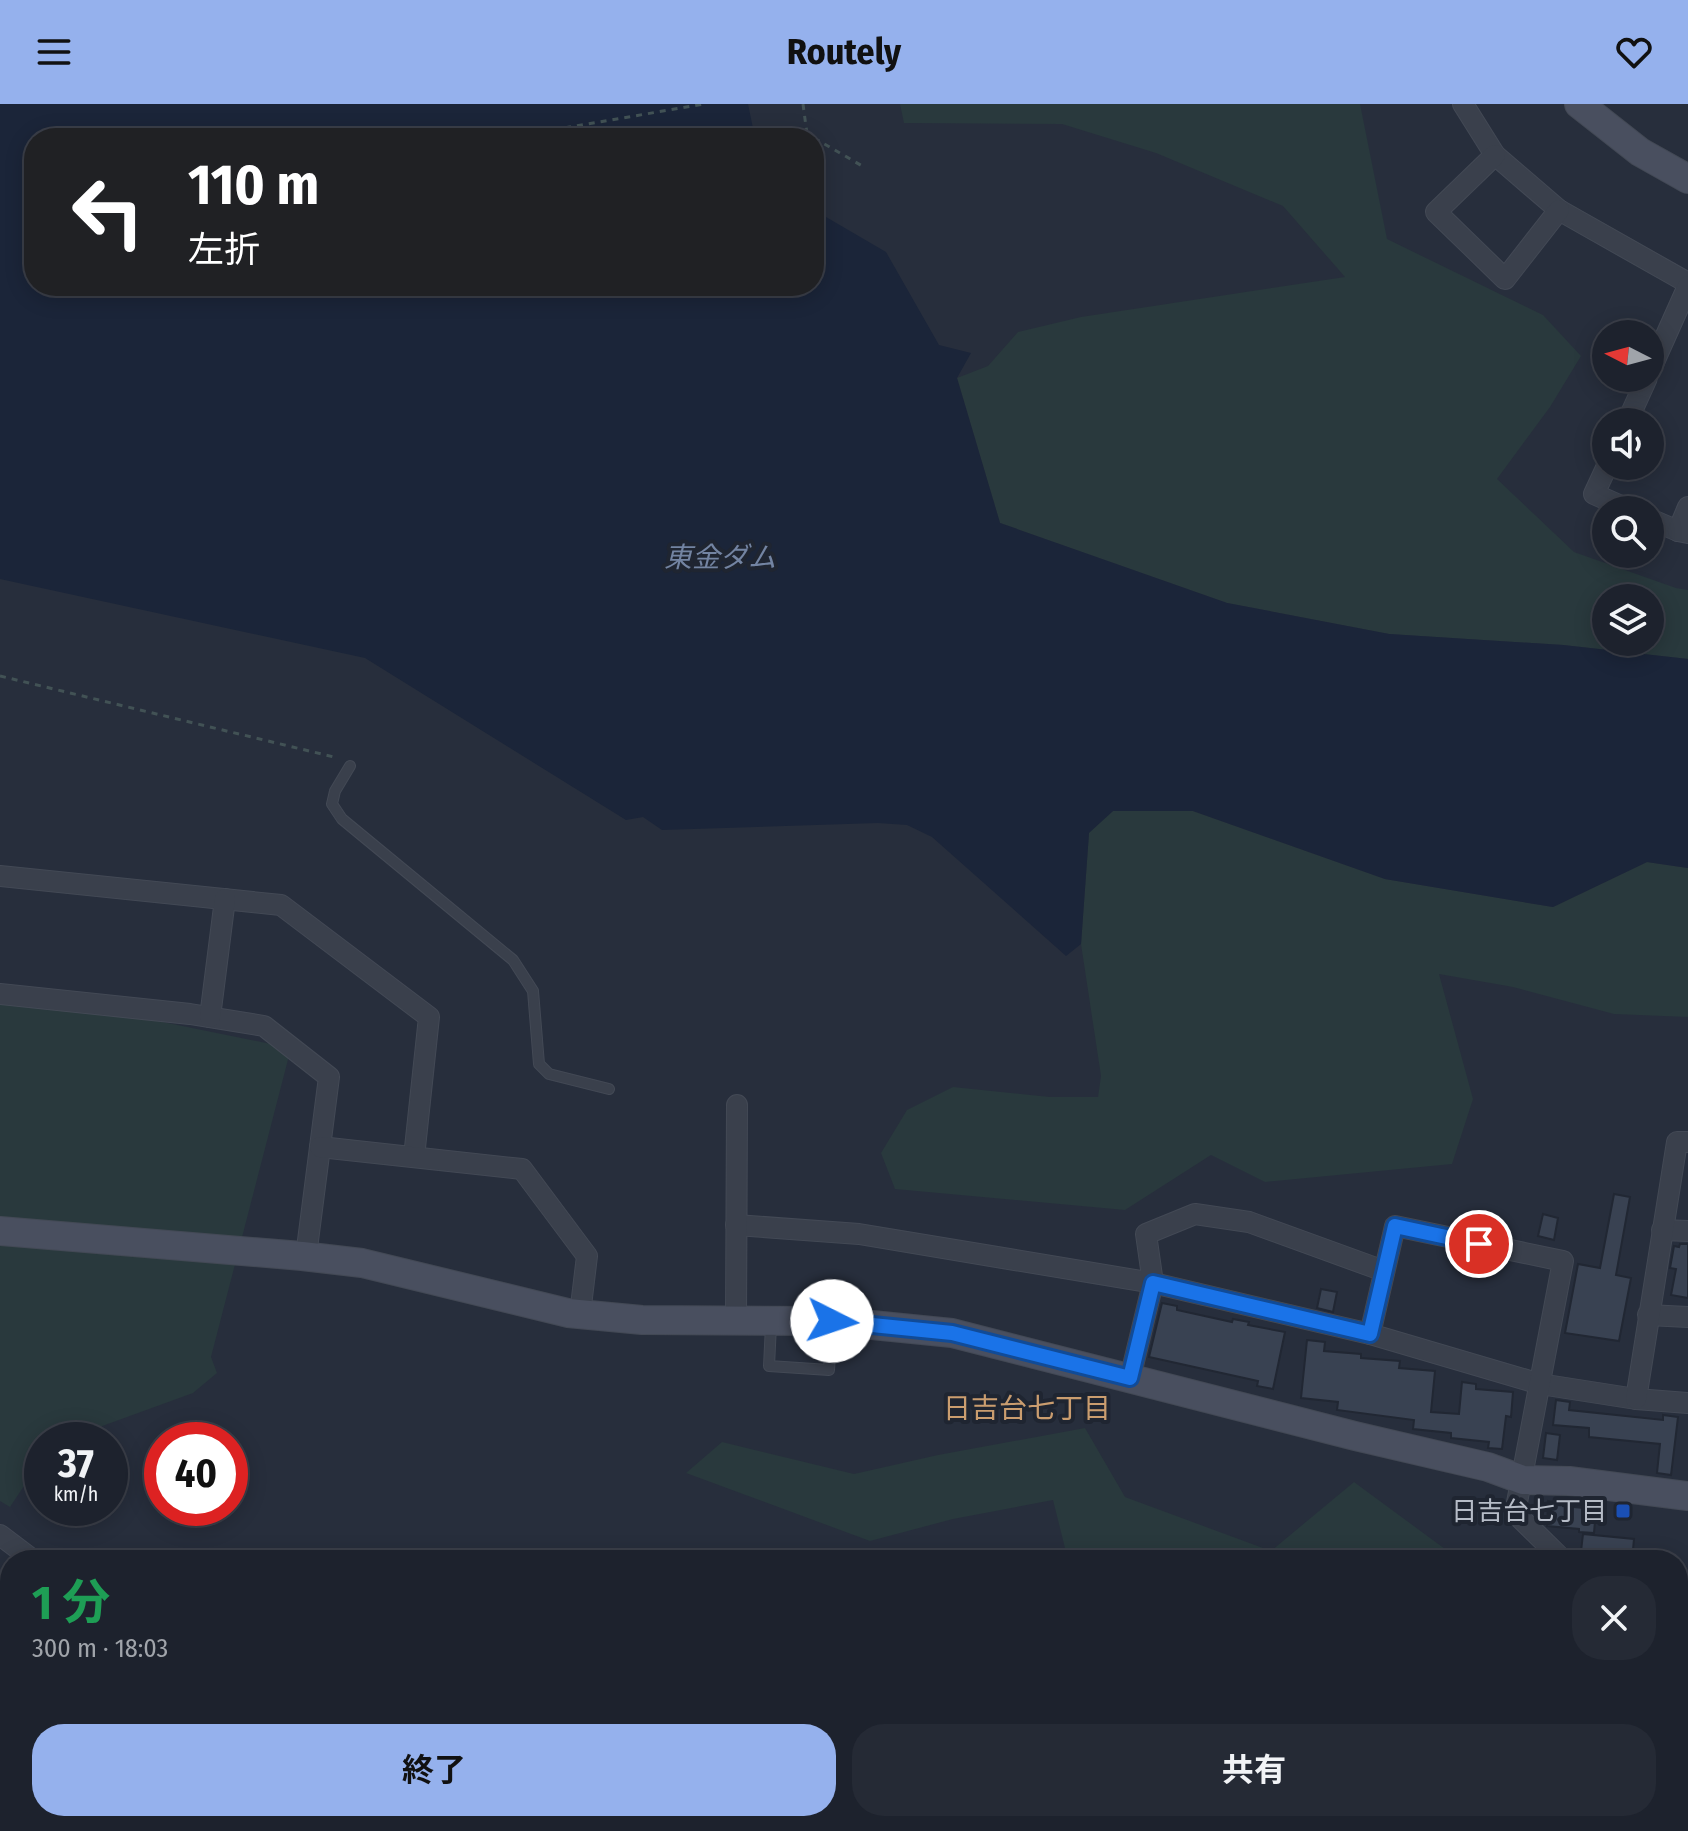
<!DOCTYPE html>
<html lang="ja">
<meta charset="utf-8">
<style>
:root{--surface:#1d222d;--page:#252a35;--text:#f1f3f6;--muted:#a0a4aa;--line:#3b3f49;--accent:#95b1ed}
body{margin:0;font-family:"Fira Sans Condensed","Noto Sans JP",sans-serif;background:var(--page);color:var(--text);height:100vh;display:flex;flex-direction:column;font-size:30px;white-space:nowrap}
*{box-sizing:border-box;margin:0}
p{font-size:26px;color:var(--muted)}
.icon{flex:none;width:44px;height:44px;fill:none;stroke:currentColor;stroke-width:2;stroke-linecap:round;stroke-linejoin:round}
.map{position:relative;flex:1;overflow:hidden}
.drawer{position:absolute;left:0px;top:1446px;width:1688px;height:282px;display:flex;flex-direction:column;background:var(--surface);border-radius:32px 32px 0 0;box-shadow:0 4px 20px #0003,0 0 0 2px var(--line)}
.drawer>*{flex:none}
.guide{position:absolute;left:24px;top:24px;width:800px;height:168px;border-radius:32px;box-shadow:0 4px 20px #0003,0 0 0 2px var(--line);background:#202124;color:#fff;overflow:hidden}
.needle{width:52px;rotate:276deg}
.controls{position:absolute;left:1592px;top:216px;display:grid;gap:16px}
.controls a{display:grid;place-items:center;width:72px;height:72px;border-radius:50%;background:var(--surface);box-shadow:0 4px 20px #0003,0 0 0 2px var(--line);font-size:40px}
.speed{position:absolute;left:24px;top:1318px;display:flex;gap:16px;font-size:40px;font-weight:700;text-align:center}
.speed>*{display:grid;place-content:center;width:104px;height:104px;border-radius:50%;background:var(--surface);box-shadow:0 4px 20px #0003,0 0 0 2px var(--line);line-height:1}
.speed small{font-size:20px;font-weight:400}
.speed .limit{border:12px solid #d22;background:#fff;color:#111}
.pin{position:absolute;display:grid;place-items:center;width:68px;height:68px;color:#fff;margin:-34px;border:4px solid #fff;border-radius:50%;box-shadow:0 2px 8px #0007}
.me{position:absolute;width:88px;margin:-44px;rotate:94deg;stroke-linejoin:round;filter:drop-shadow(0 0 6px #0008)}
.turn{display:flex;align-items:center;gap:28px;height:168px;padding:0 32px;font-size:36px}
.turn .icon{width:104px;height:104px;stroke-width:2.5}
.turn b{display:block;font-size:56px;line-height:68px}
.round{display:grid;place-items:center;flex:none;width:84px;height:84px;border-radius:32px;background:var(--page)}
.headline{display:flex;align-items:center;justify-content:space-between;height:136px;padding:0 32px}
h1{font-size:48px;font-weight:700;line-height:60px;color:#1e9e55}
.action{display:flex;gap:16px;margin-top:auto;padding:16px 32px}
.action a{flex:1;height:92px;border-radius:32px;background:var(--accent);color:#111;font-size:32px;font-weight:700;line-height:92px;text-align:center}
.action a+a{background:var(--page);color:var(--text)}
header{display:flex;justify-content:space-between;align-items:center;height:104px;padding:0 32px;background:var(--accent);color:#111;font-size:36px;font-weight:700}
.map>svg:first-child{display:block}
.green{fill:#29393d;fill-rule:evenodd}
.water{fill:#1b2539}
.building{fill:#394252;stroke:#212733;stroke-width:2}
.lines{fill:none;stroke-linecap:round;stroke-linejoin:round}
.lane-casing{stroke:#434955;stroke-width:12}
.street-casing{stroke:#434955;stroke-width:22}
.secondary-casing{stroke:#434955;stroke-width:30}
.path{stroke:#425255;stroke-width:3;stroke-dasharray:6 6;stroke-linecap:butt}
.lane{stroke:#3a404c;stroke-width:10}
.street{stroke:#3a404c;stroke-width:20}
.secondary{stroke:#494f5f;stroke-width:28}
.route-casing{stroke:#114b97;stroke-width:20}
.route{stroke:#1a73e8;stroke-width:14}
.transit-dot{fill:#1a4fb4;stroke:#1f2531;stroke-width:3}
.labels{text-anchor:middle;stroke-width:8;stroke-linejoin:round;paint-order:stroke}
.poi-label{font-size:26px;fill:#b6bcc7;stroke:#1f2531;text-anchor:end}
.water-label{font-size:28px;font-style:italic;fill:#7384a2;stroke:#1f2531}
.neighbourhood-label{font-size:28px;fill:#ca9d6f;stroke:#1f2531}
</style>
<header><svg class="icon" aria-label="menu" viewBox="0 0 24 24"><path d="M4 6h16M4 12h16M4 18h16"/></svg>Routely<svg class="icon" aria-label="heart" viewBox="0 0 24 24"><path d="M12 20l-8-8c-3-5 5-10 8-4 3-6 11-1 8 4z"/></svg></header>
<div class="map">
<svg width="1688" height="1727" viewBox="0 0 1688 1727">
<rect width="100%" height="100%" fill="#272e3c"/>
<!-- green -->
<g class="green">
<path d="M900 0H1360L1387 135 1543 211 1581 252 1550 303 1497 375 1574 448 1676 484 1688 486V555L1563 541 1389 530 1227 499 1000 419 957 274 988 262 1018 228 1081 213 1345 173 1283 102 1156 49 1062 20 904 19ZM1606 494H1650V538H1606Z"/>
<polygon points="1113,707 1193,707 1385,775 1553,803 1647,758 1688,764 1688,913 1614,910 1513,883 1439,870 1473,995 1452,1060 1265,1078 1211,1051 1125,1106 895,1085 881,1049 907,1006 953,983 1050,993 1098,993 1101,972 1081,840 1089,728"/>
<polygon points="0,885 291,944 211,1253 217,1269 193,1289 94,1325 80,1336 42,1336 42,1365 28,1376 10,1403 0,1397"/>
<polygon points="1085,1324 1125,1393 1271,1447 1354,1378 1460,1456 1068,1456 1053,1396 953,1415 870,1437 686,1369 722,1338 854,1370 938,1351"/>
<polygon points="0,1559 10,1561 10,1639 0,1638"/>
<polygon points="1474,1718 1594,1718 1597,1727 1487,1727"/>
</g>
<!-- water -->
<polygon class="water" points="0,0 748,0 755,34 34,34 34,182 814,182 814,106 886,148 939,241 971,249 957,274 1000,419 1227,499 1389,530 1563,541 1688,555 1688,764 1647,758 1553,803 1385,775 1193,707 1113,707 1089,729 1081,840 1066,852 932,733 907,721 878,719 662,726 643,713 626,716 365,554 0,475"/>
<!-- building -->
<g class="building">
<polygon points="1614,1090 1630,1093 1616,1171 1631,1174 1619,1237 1565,1229 1578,1160 1600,1164"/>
<polygon points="1543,1110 1558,1114 1554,1136 1538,1132"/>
<polygon points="1680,1140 1688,1140 1688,1194 1671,1191 1676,1165 1670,1164 1674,1142 1679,1143"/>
<polygon points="1321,1185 1337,1188 1333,1208 1317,1204"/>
<polygon points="1162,1199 1177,1202 1177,1206 1232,1218 1233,1215 1249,1218 1248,1221 1285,1228 1273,1285 1257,1282 1258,1277 1149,1253"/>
<polygon points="1307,1236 1325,1238 1324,1247 1361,1250 1361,1254 1400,1257 1399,1264 1435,1267 1431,1308 1459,1310 1462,1278 1476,1280 1476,1285 1513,1288 1511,1313 1506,1312 1502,1345 1488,1344 1489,1338 1451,1334 1451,1329 1413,1325 1414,1316 1337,1306 1338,1298 1301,1294"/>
<polygon points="1556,1296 1570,1298 1569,1306 1663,1316 1663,1311 1678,1313 1671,1371 1657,1369 1660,1340 1589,1333 1589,1324 1553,1321"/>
<polygon points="1546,1329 1560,1331 1557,1356 1543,1354"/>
<polygon points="1548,1397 1563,1399 1563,1402 1596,1405 1594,1429 1579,1428 1579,1425 1547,1422"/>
<polygon points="1583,1430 1634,1435 1632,1456 1580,1456"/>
</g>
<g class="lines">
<defs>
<g id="lane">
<polyline points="350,662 335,687 332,700 342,715 513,856 533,887 539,960 549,970 609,985"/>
<polyline points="771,1221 769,1262 829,1266 832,1219"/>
</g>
<g id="street">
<polyline points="1463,0 1495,51 1559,106 1688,179"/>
<polyline points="1495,51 1436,108 1505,175 1559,106"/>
<polyline points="1650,267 1688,182"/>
<polyline points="1627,318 1647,274"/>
<polyline points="1607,362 1594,390 1630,406"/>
<polyline points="1650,415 1678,427 1688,429"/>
<polyline points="1678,427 1688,403"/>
<polyline points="0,772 281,801 429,913 414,1053"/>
<polyline points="0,890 190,910 264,922 329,973 306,1152"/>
<polyline points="210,913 225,795"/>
<polyline points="320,1043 522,1065 587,1152 580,1210"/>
<polyline points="736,1121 859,1130 1153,1179 1370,1230 1540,1280 1636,1295 1688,1299"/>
<polyline points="1662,1126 1688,1127"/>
<polyline points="1648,1211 1688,1213"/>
<polyline points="736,1218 737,1001"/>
<polyline points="1370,1230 1395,1122 1563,1157 1515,1409 1563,1456"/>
<polyline points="1130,1274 1153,1179 1146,1130 1195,1110 1249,1118 1384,1167"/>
<polyline points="1636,1295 1677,1038 1688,1038"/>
<polyline points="0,1431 33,1456"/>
<polyline points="1678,1485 1688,1486"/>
<polyline points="0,1657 10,1658"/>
<polyline points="330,1718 377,1724 446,1721"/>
</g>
<g id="secondary">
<polyline points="1579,0 1640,48 1688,75"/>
<polyline points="0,1127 302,1152 362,1159 568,1209 642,1216 832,1217 952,1229 1355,1332 1488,1363 1523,1376 1569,1377 1688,1392"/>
</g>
</defs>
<!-- lane casing -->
<use href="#lane" class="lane-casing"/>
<!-- street casing -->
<use href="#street" class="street-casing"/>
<!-- secondary casing -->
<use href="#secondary" class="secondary-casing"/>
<!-- path -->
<g class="path">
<polyline points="803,0 807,30 814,34"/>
<polyline points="506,34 704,0"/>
<polyline points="814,34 864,63"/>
<polyline points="0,572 338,654"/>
</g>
<!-- lane -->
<use href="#lane" class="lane"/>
<!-- street -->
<use href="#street" class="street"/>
<!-- secondary -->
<use href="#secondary" class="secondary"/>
</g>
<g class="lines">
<defs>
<polyline id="route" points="832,1217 952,1229 1130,1274 1153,1179 1370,1230 1395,1122 1479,1140"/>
</defs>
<!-- route casing -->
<use href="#route" class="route-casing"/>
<!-- route -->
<use href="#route" class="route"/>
</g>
<!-- markers -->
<rect class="transit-dot" x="1615" y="1399" width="16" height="16" rx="4"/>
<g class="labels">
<!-- poi labels -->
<g class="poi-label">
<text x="1607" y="1416">日吉台七丁目</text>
</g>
<!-- water labels -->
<g class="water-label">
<text x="720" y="463">東金ダム</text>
</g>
<!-- neighbourhood labels -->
<g class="neighbourhood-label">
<text x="1027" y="1314">日吉台七丁目</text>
</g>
</g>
</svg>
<div class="controls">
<a><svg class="needle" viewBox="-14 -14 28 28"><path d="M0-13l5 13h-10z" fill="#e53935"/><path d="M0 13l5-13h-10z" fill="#a0a4aa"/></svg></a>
<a><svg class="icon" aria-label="sound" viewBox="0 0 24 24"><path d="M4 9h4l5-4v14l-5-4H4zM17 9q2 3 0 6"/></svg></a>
<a><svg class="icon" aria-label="search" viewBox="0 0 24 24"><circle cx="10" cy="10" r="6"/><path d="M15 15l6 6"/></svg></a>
<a><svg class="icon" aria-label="layers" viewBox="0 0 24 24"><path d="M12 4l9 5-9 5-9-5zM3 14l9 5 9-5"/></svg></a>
</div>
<div class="speed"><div>37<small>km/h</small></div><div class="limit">40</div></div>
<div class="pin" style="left:1479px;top:1140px;background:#d93025"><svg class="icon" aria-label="arrive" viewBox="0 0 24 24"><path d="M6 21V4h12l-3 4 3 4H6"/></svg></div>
<svg class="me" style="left:832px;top:1217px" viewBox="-20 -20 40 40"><circle r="19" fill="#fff"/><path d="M0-13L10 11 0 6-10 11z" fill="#1a73e8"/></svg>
<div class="guide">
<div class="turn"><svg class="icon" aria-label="left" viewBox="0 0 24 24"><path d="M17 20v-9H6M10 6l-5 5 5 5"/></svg><div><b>110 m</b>左折</div></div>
</div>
<section class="drawer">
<div class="headline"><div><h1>1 分</h1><p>300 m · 18:03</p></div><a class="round"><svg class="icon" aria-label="close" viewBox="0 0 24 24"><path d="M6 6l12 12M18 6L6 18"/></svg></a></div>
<div class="action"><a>終了</a><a>共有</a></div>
</section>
</div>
